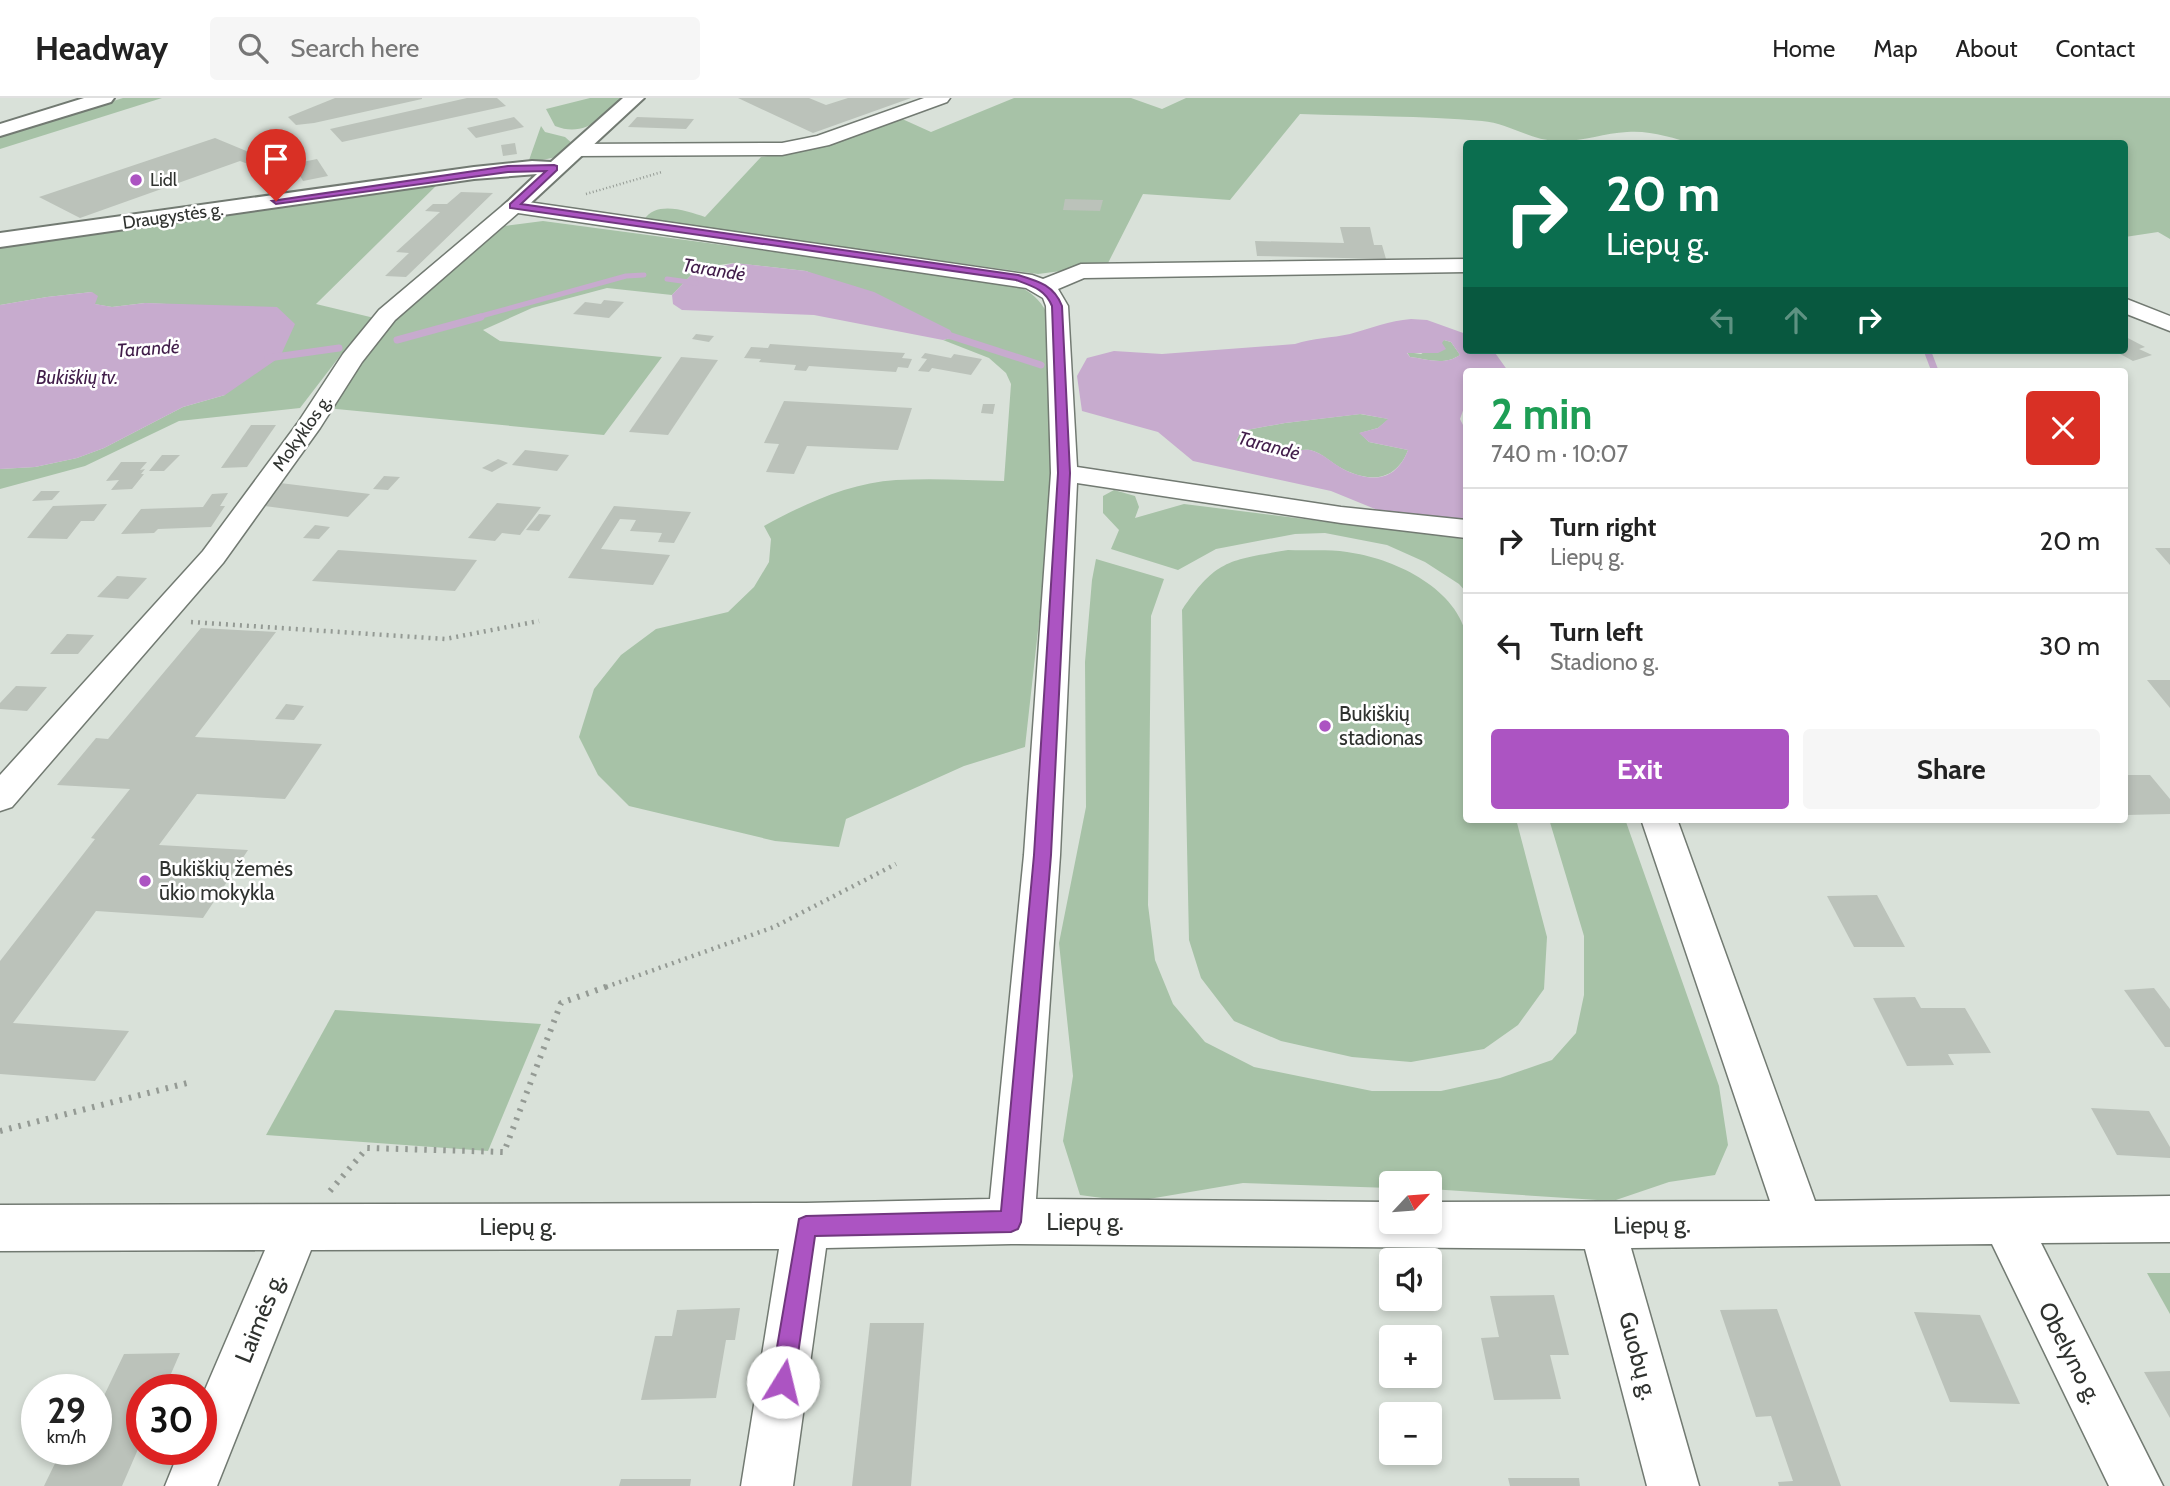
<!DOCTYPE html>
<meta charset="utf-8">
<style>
:root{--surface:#fff;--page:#f6f6f6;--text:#222;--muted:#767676;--line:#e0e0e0;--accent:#ac54c2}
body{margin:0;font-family:Cabin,sans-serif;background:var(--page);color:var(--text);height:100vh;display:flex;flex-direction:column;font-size:26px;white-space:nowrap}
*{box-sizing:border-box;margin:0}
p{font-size:23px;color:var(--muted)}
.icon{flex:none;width:38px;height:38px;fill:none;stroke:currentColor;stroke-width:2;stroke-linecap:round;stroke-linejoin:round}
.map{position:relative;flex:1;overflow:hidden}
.details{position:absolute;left:1463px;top:270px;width:665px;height:455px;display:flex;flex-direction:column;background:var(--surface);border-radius:7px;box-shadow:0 4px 10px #0003}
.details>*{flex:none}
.banner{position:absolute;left:1463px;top:42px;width:665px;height:214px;border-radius:7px;box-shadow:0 4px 10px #0003;background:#0b6e4f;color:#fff;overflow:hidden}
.needle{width:46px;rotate:64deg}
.tools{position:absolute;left:1379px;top:1073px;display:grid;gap:14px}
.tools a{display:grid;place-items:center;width:63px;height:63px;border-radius:7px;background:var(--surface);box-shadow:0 4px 10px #0003;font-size:35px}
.speed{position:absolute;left:21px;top:1276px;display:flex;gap:14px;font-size:35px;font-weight:700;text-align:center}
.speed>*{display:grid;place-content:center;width:91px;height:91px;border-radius:50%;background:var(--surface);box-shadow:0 4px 10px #0003;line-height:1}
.speed small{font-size:18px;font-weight:400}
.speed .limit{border:10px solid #d22;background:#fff;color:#111}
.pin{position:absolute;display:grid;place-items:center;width:60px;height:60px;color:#fff;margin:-72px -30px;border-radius:50% 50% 50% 0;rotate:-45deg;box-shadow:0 0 7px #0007}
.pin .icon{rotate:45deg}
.me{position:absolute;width:77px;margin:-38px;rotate:9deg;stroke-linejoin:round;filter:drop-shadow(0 0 5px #0008)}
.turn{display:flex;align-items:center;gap:24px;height:147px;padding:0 28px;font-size:32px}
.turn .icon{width:91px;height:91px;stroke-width:2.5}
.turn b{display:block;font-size:49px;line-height:60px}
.lanes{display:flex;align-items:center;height:66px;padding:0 28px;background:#0003;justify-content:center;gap:35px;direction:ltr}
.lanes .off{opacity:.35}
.round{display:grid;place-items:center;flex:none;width:74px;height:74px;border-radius:7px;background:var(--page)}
.summary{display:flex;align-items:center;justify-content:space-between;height:119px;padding:0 28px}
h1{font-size:42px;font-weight:700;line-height:52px;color:#1e9e55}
.button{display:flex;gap:14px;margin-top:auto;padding:14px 28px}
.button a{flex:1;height:80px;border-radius:7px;background:var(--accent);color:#fff;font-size:28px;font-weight:700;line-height:80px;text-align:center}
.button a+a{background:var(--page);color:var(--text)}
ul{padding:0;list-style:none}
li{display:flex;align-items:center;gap:21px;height:105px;padding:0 28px;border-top:2px solid var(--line)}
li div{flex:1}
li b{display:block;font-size:26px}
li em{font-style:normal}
header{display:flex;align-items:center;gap:42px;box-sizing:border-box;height:98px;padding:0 35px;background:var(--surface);border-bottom:2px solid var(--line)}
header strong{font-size:33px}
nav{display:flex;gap:38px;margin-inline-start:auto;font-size:24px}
.search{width:490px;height:63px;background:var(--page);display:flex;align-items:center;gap:18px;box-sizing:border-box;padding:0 24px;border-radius:7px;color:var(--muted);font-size:26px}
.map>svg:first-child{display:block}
.green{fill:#a7c2a7}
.water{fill:#c7abce;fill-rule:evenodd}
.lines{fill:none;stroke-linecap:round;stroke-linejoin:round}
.stream-far1{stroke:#c7abce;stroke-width:5}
.stream{stroke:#c7abce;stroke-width:7}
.building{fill:#bbc2ba}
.street-casing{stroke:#727a72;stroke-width:3}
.secondary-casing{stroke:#727a72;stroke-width:4}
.highway-casing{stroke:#727a72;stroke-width:4}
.path-far2{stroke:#949a94;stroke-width:2.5;stroke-dasharray:1 2.5;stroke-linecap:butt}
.path-far1{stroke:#949a94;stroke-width:4.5;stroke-dasharray:2 5;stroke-linecap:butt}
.path{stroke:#949a94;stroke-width:6;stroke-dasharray:2.5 7;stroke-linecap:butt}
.street{fill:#fff;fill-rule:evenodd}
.secondary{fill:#fff;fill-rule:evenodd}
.highway{fill:#fff;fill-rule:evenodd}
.route{fill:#ac54c2;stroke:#70377e;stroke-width:2}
.poi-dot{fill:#ac54c2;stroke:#fff;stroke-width:2.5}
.labels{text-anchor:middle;stroke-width:5;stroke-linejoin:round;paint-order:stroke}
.far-poi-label{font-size:18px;fill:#2f322f;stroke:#fff;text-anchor:start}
.far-street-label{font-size:18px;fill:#2f322f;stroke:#fff}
.far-water-label{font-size:19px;font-style:italic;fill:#411d4a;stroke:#fff}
.poi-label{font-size:21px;fill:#2f322f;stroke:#fff;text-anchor:start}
.near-street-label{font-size:24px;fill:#2f322f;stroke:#fff}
</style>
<header>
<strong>Headway</strong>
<div class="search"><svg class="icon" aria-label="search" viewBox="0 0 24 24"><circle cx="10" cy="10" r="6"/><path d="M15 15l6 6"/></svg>Search here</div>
<nav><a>Home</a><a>Map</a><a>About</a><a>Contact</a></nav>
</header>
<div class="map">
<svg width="2170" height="1388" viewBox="0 0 2170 1388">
<rect width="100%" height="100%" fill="#d9e1d9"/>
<!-- green -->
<g class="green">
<polygon points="123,0 162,0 0,51 0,38"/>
<path d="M590 0H624C603 19 585 40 555 28L546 11Z"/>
<path d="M1014 0H1131L1162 11 1186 0H2170V141L2158 134 2125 139 2124 46H1695C1673 40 1650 32 1627 34 1604 35 1582 44 1558 43 1531 43 1509 25 1482 23 1421 18 1360 18 1300 16L1230 102 1143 96 1107 167 1038 176 644 122C656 102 687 113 705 119L761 59 806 53 900 20 931 34Z"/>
<polygon points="541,28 545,34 565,39 574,47 561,58 528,65"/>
<path d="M440 84 316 206 391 224 505 128 543 123 1014 186C1030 193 1039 200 1047 215L1053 398 1025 649 964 668 846 721 839 749 775 743 629 708 598 677 579 639 594 591 621 557 656 531 728 514 754 489 769 464 771 441 764 428C804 406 849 385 896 382 932 380 968 382 1004 383L1011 286 1006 275 989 260 943 242 954 239 806 173 734 165 711 168 694 174 672 197 607 190 532 210 483 232 500 243 662 259 604 337 326 310 365 253 343 254 300 310 179 323 85 368 0 391V371L35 369 77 360 104 350 183 309 225 297 187 207 145 205 112 209 94 206 92 194 47 199 0 207V148Z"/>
<path d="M1444 242 1451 244 1460 257C1444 268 1427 261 1410 259L1407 254 1421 256Z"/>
<path d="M1360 316 1389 321 1378 330 1360 335 1369 344 1408 352C1396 383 1371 385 1343 371 1332 366 1323 355 1310 352 1303 351 1295 353 1289 353 1271 352 1253 349 1236 343L1241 333 1285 325Z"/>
<polygon points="1114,392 1135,398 1139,409 1135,420 1184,406 1466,441 1466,494 1459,486 1425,464 1387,447 1325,435 1295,436 1216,451 1178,472 1111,451 1119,432 1103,415 1103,398"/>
<path d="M1288 452C1307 453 1328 451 1347 454 1392 460 1454 488 1466 536V721H1516L1547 839 1544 891 1518 927 1484 951 1411 964 1352 959 1281 943 1234 923 1201 880 1189 842 1182 512C1216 461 1230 462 1288 452Z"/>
<polygon points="1096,461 1164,481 1151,518 1148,807 1155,862 1173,906 1205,944 1254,969 1372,993 1441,993 1500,980 1552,962 1576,935 1584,897 1584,838 1549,721 1625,721 1719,988 1728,1047 1715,1077 1669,1084 1613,1103 1430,1091 1430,1085 1391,1085 1391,1090 1243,1085 1131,1104 1080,1097 1063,1043 1073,978 1059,845 1086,709 1085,564 1092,482"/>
<polygon points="335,912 541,926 488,1053 266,1037"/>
<polygon points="2147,1175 2170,1175 2170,1216"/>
</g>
<!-- water -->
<g class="water">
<polygon points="735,165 806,173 874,194 950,232 954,239 943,242 814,217 682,212 673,206 672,197 694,174"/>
<polygon points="92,194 98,198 95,206 112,209 145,205 277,209 295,226 280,259 225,297 183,309 104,350 77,360 35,369 0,371 0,207 47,199"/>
<path d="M1411 221 1427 222 1466 236V252H1493L1508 273H1466V304L1460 321 1466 333V421L1433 422 1380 413 1331 393 1193 363 1158 334 1082 313 1077 278 1087 260 1114 253 1162 256 1295 246C1313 240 1332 240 1350 236 1371 230 1389 223 1411 221ZM1444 242 1451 244 1460 257C1444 268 1427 261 1410 259L1407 255H1438L1446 251 1442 245ZM1361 316 1388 321 1378 330 1359 335 1369 344 1408 352C1396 384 1371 385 1343 371 1332 365 1323 355 1310 352 1303 351 1295 353 1288 353 1271 352 1252 350 1236 343L1241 333 1285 325Z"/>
</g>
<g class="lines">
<!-- stream-far1 -->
<g class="stream-far1">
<polyline points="667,181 696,185"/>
<polyline points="474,220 626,178 644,177"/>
</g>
<!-- stream -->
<g class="stream">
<polyline points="942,235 1041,267"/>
<polyline points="397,242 481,219"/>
<polyline points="1927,252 1935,273"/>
<polyline points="268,260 339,250"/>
</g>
</g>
<!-- building -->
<g class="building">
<polygon points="335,0 422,0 422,1 314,25 296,27 288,19"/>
<polygon points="467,0 497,0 506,8 342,44 330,31"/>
<polygon points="738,0 809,0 826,7 848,0 911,0 813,35"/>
<polygon points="514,19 524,29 476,40 467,30"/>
<polygon points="637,19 694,21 686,31 628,29"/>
<polygon points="215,40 263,60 248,66 240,63 80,120 39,99"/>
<polygon points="515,45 517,56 503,58 501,47"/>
<polygon points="317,61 328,78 303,83 293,66"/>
<polygon points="461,94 493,95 406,179 385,178 409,155 396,154 440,114 425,113 433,106 447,106"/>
<polygon points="1065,101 1103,102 1100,113 1063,112"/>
<polygon points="1340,129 1370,129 1374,147 1382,147 1386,161 1257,158 1255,143 1344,145"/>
<polygon points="604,202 624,204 609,220 573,216 585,204 601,206"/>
<polygon points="696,236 714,238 709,244 692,241"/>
<polygon points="2124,238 2145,249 2139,251 2152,257 2133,263 2113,252 2124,252"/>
<polygon points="770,246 905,255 902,260 912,261 908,270 898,269 896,274 809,268 806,273 794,272 796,267 759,264 761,261 744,260 751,249 768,250"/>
<polygon points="925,255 951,260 954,256 982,261 971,277 932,270 929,274 918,273 927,261 921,260"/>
<polygon points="681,259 718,262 668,337 629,334"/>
<polygon points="784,303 912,310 898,352 807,348 794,376 766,374 779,346 764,345"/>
<polygon points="983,306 995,306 993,316 981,315"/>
<polygon points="251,327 276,327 247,369 221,370"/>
<polygon points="525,352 569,357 557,373 512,367"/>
<polygon points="162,357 180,357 164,373 149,373"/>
<polygon points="498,361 508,365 492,374 482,370"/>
<polygon points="121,364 147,364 140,372 145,371 141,376 144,376 132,391 111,392 119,382 106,383"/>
<polygon points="384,378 400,379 388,392 373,391"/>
<polygon points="280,385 370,396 348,419 257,407"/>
<polygon points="41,393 60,393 52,402 32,403"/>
<polygon points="228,395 220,408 225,408 211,429 158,431 154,435 121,436 141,411 203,409 212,396"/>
<polygon points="497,405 541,409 520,437 502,435 495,443 468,440"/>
<polygon points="107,406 94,423 81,423 67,441 27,440 53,408"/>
<polygon points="614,408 691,414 674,445 658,444 662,435 630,433 636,422 620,421 601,451 670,457 653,487 568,480"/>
<polygon points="539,416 551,417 539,433 526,432"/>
<polygon points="315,427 330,429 319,441 303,440"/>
<polygon points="2155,450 2170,450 2170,467"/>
<polygon points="338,452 477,462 455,493 312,483"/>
<polygon points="117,478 147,480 128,501 97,499"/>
<polygon points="201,530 276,534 195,639 322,646 285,701 197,696 159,747 248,752 203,820 96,813 13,925 129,933 95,983 0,976 0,863 95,741 91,740 130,691 57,687 96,640 108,641"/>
<polygon points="67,536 94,537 78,556 50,556"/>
<polygon points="2147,582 2170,582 2170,610"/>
<polygon points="16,588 47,589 27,613 0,611 0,605"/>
<polygon points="286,606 304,608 294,622 275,621"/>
<polygon points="2124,677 2150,677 2170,701 2170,716 2127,717"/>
<polygon points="1877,797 1905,849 1854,849 1827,798"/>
<polygon points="2154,890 2170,911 2170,949 2165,949 2124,892"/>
<polygon points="1915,899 1921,910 1965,910 1991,955 1948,956 1954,967 1907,968 1873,900"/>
<polygon points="2091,1010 2149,1013 2170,1049 2170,1060 2117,1057"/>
<polygon points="1554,1197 1569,1257 1550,1257 1561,1301 1494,1302 1481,1240 1499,1239 1490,1198"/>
<polygon points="740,1210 735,1242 726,1242 716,1300 641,1302 655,1238 672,1238 677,1212"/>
<polygon points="1777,1211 1841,1388 1779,1388 1778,1384 1793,1383 1771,1318 1756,1319 1720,1212"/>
<polygon points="1914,1214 1980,1217 2020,1306 1950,1304"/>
<polygon points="870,1225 924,1225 911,1388 852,1388"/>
<polygon points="180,1255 164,1292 142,1292 142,1342 122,1388 44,1388 62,1351 96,1351 96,1305 101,1304 124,1256"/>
<polygon points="2170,1273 2170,1320 2144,1274"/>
<polygon points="1508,1380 1579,1380 1580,1388 1510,1388"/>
<polygon points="621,1381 691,1381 690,1388 619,1388"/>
</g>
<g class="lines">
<defs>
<g id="street">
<polygon points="924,0 950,0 947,4 829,47 782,57 576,58 567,52 576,46 782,45 817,38"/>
<polygon points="514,102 1032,177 1043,181 1081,166 1466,161 1466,174 1084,180 1058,191 1068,208 1077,369 1341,409 1466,422 1466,440 1341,425 1077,385 1060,757 1036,1101 1391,1104 1391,1124 1430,1124 1430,1104 1770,1103 1641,721 1677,721 1815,1103 2170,1098 2170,1144 2041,1145 2163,1388 2109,1388 1992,1146 1631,1150 1699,1388 1647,1388 1585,1151 1011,1146 826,1150 793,1388 741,1388 779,1151 311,1152 217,1388 165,1388 180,1351 201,1351 201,1301 265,1152 0,1153 0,1107 806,1105 990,1101 1024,757 1051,375 1046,208 1043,200 1026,190 518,115 395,222 362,264 320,330 223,465 12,709 0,713 0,677 203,453 297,326 343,256 379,212 507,104"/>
<polygon points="2124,200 2170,218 2170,233 2124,215"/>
</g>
<polygon id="secondary" points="623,0 644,0 522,113 506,113 503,108 537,76 474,81 0,149 0,135 474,69 532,63 551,64"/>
<polygon id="highway" points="84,0 114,0 111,4 0,38 0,26"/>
</defs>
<!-- street casing -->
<use href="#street" class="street-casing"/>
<!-- secondary casing -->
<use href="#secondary" class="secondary-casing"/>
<!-- highway casing -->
<use href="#highway" class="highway-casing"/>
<!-- path-far2 -->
<polyline class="path-far2" points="586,96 662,74"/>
<!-- path-far1 -->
<g class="path-far1">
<polyline points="191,524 445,541 539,523"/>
<polyline points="606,889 774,829 896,766"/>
</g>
<!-- path -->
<g class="path">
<polyline points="0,1033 191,984"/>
<polyline points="330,1093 367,1050 504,1054 561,905 611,887"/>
</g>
<!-- street -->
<use href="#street" class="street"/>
<!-- secondary -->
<use href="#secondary" class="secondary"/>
<!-- highway -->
<use href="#highway" class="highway"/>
</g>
<!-- route -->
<path class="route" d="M554 67 557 68V72L521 106 1018 177C1038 183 1054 187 1062 208L1070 375 1051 757 1021 1124 1018 1131 1011 1134 815 1138 794 1284 791 1292 783 1295 775 1292 771 1284 799 1121 806 1118 1001 1113 1034 757 1058 375 1052 208C1045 191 1032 188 1016 182L510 110V106L546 73 508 74 276 106 272 103 508 68Z"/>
<!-- markers -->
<g class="poi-dot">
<circle cx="136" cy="82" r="7"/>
<circle cx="1325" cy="628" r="7"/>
<circle cx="145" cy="783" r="7"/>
</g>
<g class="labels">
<!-- far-poi labels -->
<g class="far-poi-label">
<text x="150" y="88">Lidl</text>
</g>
<!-- far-street labels -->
<g class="far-street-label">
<text transform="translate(173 118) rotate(-8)" y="6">Draugystės g.</text>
<text transform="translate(302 335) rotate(-55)" y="6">Mokyklos g.</text>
</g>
<!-- far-water labels -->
<g class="far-water-label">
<text transform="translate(714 171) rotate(9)" y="7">Tarandė</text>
<text transform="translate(148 250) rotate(-4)" y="7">Tarandė</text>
<text x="77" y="286">Bukiškių tv.</text>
<text transform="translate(1269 347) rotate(15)" y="7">Tarandė</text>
</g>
<!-- poi labels -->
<g class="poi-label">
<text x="1339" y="623">Bukiškių<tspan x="1339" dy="24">stadionas</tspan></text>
<text x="159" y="778">Bukiškių žemės<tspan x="159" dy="24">ūkio mokykla</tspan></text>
</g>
<!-- near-street labels -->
<g class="near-street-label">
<text x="1085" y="1132">Liepų g.</text>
<text transform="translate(1652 1127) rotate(-1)" y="8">Liepų g.</text>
<text x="518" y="1137">Liepų g.</text>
<text transform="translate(260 1220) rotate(-68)" y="8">Laimės g.</text>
<text transform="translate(2070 1255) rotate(63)" y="8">Obelyno g.</text>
<text transform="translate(1638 1258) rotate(75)" y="8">Guobų g.</text>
</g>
</g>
</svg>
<div class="tools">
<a><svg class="needle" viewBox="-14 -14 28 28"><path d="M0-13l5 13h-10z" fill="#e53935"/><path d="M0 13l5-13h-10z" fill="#767676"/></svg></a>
<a><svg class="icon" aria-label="sound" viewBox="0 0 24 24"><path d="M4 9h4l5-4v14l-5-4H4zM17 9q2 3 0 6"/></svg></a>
<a>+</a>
<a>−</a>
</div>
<div class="speed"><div>29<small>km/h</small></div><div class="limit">30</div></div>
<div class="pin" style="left:276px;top:103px;background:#d93025"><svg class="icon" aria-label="arrive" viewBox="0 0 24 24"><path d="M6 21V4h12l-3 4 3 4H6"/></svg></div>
<svg class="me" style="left:783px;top:1284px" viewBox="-20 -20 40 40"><circle r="19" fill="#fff"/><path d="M0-13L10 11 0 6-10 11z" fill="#ac54c2"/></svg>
<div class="banner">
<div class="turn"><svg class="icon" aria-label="right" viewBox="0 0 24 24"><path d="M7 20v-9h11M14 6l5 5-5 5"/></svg><div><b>20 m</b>Liepų g.</div></div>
<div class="lanes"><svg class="icon off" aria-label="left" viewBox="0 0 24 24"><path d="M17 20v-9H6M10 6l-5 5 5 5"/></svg><svg class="icon off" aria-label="ahead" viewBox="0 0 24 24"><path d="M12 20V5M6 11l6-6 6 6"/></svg><svg class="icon" aria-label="right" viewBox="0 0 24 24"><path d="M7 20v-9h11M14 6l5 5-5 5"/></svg></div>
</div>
<section class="details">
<div class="summary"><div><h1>2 min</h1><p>740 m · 10:07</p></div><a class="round" style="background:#d93025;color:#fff"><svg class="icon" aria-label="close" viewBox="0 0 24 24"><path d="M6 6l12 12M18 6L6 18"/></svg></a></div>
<ul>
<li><svg class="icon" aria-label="right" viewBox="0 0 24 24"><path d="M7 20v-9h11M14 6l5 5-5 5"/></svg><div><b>Turn right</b><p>Liepų g.</p></div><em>20 m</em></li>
<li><svg class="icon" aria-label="left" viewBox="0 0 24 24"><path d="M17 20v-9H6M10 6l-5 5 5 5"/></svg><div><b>Turn left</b><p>Stadiono g.</p></div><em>30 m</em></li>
</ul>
<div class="button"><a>Exit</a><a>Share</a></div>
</section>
</div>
